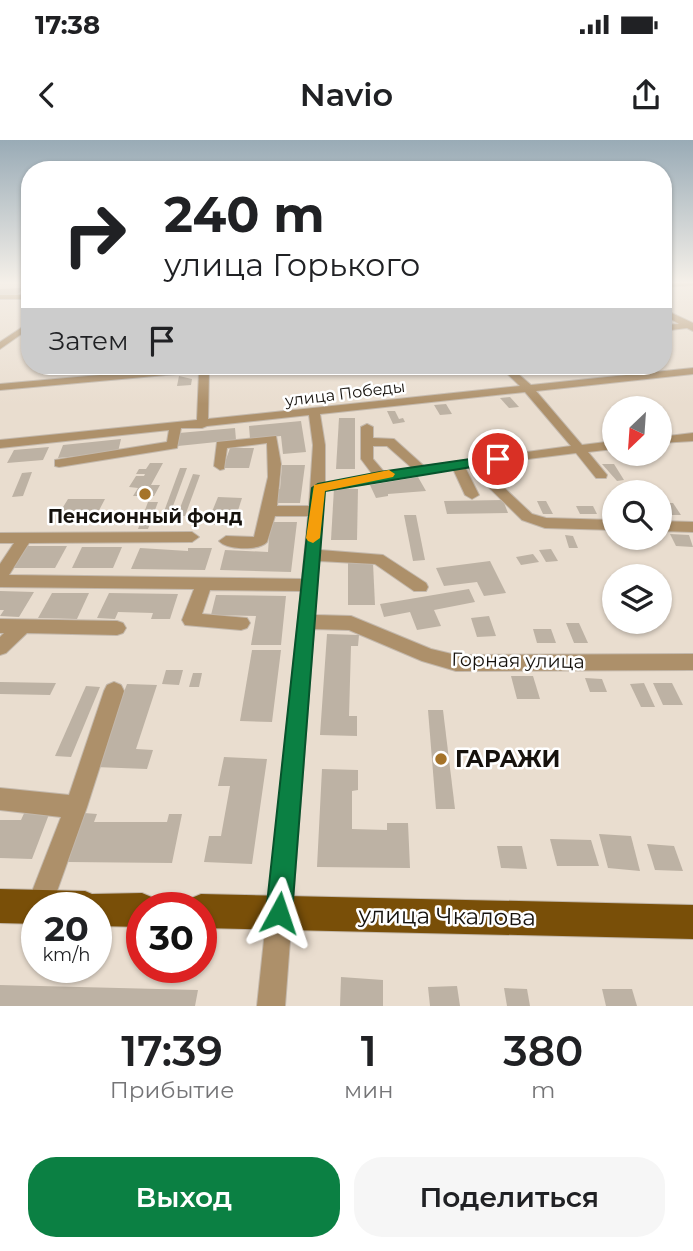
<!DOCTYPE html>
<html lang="ru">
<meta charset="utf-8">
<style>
:root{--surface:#fff;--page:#f6f6f6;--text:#202124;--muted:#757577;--accent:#0b8043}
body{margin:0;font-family:Montserrat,sans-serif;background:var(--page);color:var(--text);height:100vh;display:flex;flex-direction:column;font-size:26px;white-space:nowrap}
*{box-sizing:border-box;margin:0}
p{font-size:23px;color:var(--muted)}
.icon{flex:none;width:38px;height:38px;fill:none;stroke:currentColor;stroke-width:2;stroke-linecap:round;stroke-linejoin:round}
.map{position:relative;height:866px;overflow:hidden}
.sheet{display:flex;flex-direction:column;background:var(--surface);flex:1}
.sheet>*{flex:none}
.hud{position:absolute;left:21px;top:21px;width:651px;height:214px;border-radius:28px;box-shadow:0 2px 5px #0004;background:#fff;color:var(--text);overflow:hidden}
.needle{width:46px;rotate:205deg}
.fabs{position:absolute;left:602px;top:256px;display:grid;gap:14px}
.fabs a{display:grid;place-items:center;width:70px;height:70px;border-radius:50%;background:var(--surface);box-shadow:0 2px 5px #0004;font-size:35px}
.speed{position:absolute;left:21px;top:752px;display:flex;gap:14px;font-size:35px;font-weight:700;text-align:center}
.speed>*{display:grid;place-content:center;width:91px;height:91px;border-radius:50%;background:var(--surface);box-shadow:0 2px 5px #0004;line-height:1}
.speed small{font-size:18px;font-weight:400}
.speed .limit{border:10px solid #d22;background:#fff;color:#111}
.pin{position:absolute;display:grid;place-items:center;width:60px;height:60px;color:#fff;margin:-30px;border:4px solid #fff;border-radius:50%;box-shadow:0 2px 7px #0007}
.me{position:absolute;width:77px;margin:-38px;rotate:5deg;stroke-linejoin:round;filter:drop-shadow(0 0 5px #0008)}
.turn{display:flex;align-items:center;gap:24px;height:147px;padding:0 28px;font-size:32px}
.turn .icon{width:91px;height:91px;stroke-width:2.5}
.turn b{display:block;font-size:49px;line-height:60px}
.then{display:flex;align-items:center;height:66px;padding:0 28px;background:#0003;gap:14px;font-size:26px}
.eta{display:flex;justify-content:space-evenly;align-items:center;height:119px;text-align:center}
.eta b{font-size:42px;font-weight:600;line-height:49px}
.cta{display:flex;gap:14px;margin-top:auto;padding:14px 28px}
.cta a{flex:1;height:80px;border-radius:28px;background:var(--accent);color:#fff;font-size:28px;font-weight:600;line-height:80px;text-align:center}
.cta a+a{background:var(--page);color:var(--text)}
.status{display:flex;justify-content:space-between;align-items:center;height:49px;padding:0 35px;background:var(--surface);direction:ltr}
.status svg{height:19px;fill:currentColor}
header{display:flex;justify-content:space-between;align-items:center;height:91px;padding:0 28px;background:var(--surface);font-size:32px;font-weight:600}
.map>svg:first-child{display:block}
.building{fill:#bdb2a4}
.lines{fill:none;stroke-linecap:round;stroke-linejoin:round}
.minor-casing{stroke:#c3b8ac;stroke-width:2}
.major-casing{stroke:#c3b8ac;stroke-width:2}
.minor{fill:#ad906a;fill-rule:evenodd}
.major{fill:#794f08;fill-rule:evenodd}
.route{fill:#0b8043;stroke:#07532c;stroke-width:2}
.slow{fill:#f59e0b}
.poi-dot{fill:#a57329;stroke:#fff;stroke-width:2.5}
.labels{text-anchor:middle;stroke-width:5;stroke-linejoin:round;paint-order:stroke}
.far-street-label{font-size:16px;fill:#16120d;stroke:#fff}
.poi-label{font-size:19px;font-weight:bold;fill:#16120d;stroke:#fff}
.street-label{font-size:19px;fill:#16120d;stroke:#fff}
.near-poi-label{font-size:23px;font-weight:bold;fill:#16120d;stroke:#fff;text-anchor:start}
.near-street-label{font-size:23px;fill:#16120d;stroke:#fff}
</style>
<div class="status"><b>17:38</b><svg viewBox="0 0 49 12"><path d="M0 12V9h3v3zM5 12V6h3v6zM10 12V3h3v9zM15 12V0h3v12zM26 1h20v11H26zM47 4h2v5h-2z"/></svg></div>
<header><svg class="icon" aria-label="back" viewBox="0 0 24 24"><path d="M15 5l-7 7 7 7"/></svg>Navio<svg class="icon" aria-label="share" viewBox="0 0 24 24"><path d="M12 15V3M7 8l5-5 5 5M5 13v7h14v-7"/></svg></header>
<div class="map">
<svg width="693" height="866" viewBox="0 0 693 866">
<rect width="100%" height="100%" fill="#e9ddcf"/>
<!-- building -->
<g class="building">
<polygon points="23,148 18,154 0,154 0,149"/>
<polygon points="179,236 192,239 191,245 177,246"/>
<polygon points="510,257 519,267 509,268 500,258"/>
<polygon points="446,264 452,274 440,275 434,265"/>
<polygon points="387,271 395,271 399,279 403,278 405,282 393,284"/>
<polygon points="339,278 355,278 355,329 336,329"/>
<polygon points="301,281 306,312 283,314 281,296 250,299 249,286"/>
<polygon points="235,288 236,300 178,306 179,293"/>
<polygon points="121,299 118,312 58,318 63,305"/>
<polygon points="49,307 43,320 7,323 14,310"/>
<polygon points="230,308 254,308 249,328 223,328"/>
<polygon points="150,323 163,323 151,345 160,345 154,356 133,356 138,348 129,347 136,336 144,336 145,334 136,334 139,329 146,329"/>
<polygon points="602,324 614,324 624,340 617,341"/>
<polygon points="282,325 305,325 300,363 275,363 277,349 280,349"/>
<polygon points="180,328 187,328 169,377 162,377"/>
<polygon points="32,332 23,356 12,357 22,333"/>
<polygon points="193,334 200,335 185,376 177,376"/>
<polygon points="418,337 426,351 388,354 388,356 376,358 370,345"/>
<polygon points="334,348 358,349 357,400 331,400"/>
<polygon points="218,357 242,358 233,386 207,384"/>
<polygon points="68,359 105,359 95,378 78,378 82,371 72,371 68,377 57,377"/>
<polygon points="503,360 508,373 447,374 444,361"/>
<polygon points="537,361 546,361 553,374 543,374"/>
<polygon points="148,362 158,362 148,389 138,389"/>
<polygon points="664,363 673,363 681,375 671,375"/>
<polygon points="576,366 593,366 597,374 580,374"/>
<polygon points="404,375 416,375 425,420 413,421"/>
<polygon points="270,382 297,382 291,432 220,430 225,410 268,412"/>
<polygon points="670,394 689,395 693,407 676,406"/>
<polygon points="565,395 573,396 578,408 569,408"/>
<polygon points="26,406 67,406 55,428 12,428"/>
<polygon points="82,407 122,407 113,428 72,428"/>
<polygon points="140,408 188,411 188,408 212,408 205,430 131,429"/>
<polygon points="551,409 558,421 546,422 539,410"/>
<polygon points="533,414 539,422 521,425 516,417"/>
<polygon points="490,421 506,453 484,456 477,442 444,446 436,428"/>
<polygon points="348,423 373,423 375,465 348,465"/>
<polygon points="469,449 475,462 434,470 441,486 417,490 410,472 384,477 380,464"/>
<polygon points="0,451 34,452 19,477 0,476 4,470 0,470"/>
<polygon points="52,453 89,453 77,479 38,478"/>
<polygon points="109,453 178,454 170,479 151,479 153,473 118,472 115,479 97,478"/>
<polygon points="216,455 286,456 281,505 251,505 256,476 211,475"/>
<polygon points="489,476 496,496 477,497 471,478"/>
<polygon points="622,481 646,481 649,487 626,488"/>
<polygon points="566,483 579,483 588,503 574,503"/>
<polygon points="533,489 551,489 556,503 537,503"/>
<polygon points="327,494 359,495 358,506 351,506 349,576 357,576 357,596 320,595"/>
<polygon points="252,510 281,510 272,582 240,581"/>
<polygon points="166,530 183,530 179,545 162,544"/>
<polygon points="193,533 202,533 199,547 189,547"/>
<polygon points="511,536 533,536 540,559 517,559"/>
<polygon points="585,538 602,539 607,552 590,552"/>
<polygon points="0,542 56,543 50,555 0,554"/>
<polygon points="644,543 655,567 641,567 630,544"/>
<polygon points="653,543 672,543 683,565 663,565"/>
<polygon points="127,544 157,545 136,609 153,610 147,629 95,627"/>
<polygon points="86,546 100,547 71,617 55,616"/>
<polygon points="428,570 443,570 455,669 436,669"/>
<polygon points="224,617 267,619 252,724 204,722 209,696 221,696 230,646 218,646"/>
<polygon points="322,629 358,630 358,650 352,651 352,689 387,690 387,683 408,683 410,728 317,727"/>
<polygon points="26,669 51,669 32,719 0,718 0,680 21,680"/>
<polygon points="84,673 97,674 94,682 167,682 169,674 182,674 172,723 68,722"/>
<polygon points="599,694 631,696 640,731 608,728"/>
<polygon points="550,699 591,700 599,726 557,726"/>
<polygon points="647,704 674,706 683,731 655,730"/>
<polygon points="497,706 522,706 527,729 501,728"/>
<polygon points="341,837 383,840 383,866 340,866"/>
<polygon points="0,845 198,850 195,866 0,866"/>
<polygon points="457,846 460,866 430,866 428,847"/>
<polygon points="504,848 527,849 530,866 507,866"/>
<polygon points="602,849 632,849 637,866 606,866"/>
</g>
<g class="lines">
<defs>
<g id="minor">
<polygon points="663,143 693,143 693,145 663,147"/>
<rect x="0" y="155" width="30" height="4"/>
<polygon points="663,169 693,183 693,191 687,188 663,191 663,185 679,184 663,174"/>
<polygon points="30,182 30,188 0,209 0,202"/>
<path d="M199 226H233L209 231 208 279 520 246 499 226H509L531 245 693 228V234L536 251 582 305 614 301V309L588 312 607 335 606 338H596L576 313 480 325 532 374 546 378 614 380V390L545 388 522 380 467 326 465 327 479 355 472 359 465 355 453 329 324 351 320 410 383 415 426 443 428 447 426 451H414L375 424 319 421 315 475 351 476 431 509 456 515 693 514V530L456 531 422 521 349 490 314 489 285 866H257L301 451 210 450 202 474 247 478 250 483 247 488 241 490 185 485 182 480 194 449 0 447V424L14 403H0V393L192 392 199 397 192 402 29 403 9 435 302 439 308 376H275L267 402C259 411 227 410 219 401L226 396 254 397 268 337 267 303 227 308 224 329 220 330 214 326 217 302 276 296 281 324 277 366H309L313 305 309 275 207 286 202 288H181L177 308 59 327 55 326V320L167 302 169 290 0 308V300L197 280 199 232 0 250V244ZM525 252 571 306 424 326 394 299 373 298V287L367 284 361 287V319L373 335 325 343V305L320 274ZM373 306H387L412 328 385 333 373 319Z"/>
<polygon points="693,293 693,301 660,303 660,297"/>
<polygon points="660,381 693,382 693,392 660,391"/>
<polygon points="0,479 117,481 123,483 126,488 123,493 117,495 27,493 6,513 0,515 0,497 4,493 0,493"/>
<polygon points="114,542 121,545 124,551 87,667 51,768 37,768 37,779 30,776 26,767 61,677 0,670 0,648 69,655 104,551 107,545"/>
</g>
<g id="major">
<polygon points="0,749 85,751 92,754 142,753 154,758 158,768 142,768 142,787 96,786 96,768 37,768 37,784 0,783"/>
<polygon points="201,754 693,765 693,799 201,788 201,768 185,768 189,759"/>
</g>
</defs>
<!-- minor casing -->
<use href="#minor" class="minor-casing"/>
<!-- major casing -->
<use href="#major" class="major-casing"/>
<!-- minor -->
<use href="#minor" class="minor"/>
<!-- major -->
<use href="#major" class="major"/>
</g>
<!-- sky -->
<linearGradient id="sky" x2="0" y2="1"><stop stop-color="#99abb6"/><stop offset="0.54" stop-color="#f5f0e9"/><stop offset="1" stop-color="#f5f0e9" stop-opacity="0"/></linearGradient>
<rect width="693" height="264" fill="url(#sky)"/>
<!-- route -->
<polygon class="route" points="498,315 504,319 502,322 325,351 292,773 288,782 279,786 270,782 266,773 312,348 318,344 380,332"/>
<!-- slow -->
<polygon class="slow" points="389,330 395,334 393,337 325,351 320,398 313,403 308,401 306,398 314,345"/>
<!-- markers -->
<g class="poi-dot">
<circle cx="145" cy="354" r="7"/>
<circle cx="441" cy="619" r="7"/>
</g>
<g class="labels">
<!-- far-street labels -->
<g class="far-street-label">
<text transform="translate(345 253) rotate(-7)" y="6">улица Победы</text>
</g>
<!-- poi labels -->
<g class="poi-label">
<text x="145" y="383">Пенсионный фонд</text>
</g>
<!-- street labels -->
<g class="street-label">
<text transform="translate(518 520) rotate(1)" y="7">Горная улица</text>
</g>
<!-- near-poi labels -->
<g class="near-poi-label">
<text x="455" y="627">ГАРАЖИ</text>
</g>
<!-- near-street labels -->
<g class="near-street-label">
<text transform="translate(447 776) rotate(1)" y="8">улица Чкалова</text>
</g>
</g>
</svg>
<div class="fabs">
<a><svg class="needle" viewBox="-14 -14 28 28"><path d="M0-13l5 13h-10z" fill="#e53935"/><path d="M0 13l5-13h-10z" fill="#757577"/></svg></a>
<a><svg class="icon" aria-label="search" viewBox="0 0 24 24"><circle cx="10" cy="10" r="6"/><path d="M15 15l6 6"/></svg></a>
<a><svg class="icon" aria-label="layers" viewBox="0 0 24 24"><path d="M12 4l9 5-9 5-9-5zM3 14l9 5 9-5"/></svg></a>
</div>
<div class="speed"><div>20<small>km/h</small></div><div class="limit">30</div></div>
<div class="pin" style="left:498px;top:319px;background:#d93025"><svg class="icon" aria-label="arrive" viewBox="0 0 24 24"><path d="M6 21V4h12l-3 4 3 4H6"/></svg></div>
<svg class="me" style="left:279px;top:773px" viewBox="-20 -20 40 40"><path d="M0-17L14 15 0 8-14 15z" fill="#0b8043" stroke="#fff" stroke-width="4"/></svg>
<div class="hud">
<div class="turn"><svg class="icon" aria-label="right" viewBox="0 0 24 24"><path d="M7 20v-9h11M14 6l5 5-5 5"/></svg><div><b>240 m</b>улица Горького</div></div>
<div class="then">Затем<svg class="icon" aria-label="arrive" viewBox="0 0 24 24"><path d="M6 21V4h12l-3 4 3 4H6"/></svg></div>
</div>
</div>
<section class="sheet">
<div class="eta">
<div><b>17:39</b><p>Прибытие</p></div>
<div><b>1</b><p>мин</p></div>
<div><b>380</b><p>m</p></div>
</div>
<div class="cta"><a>Выход</a><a>Поделиться</a></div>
</section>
